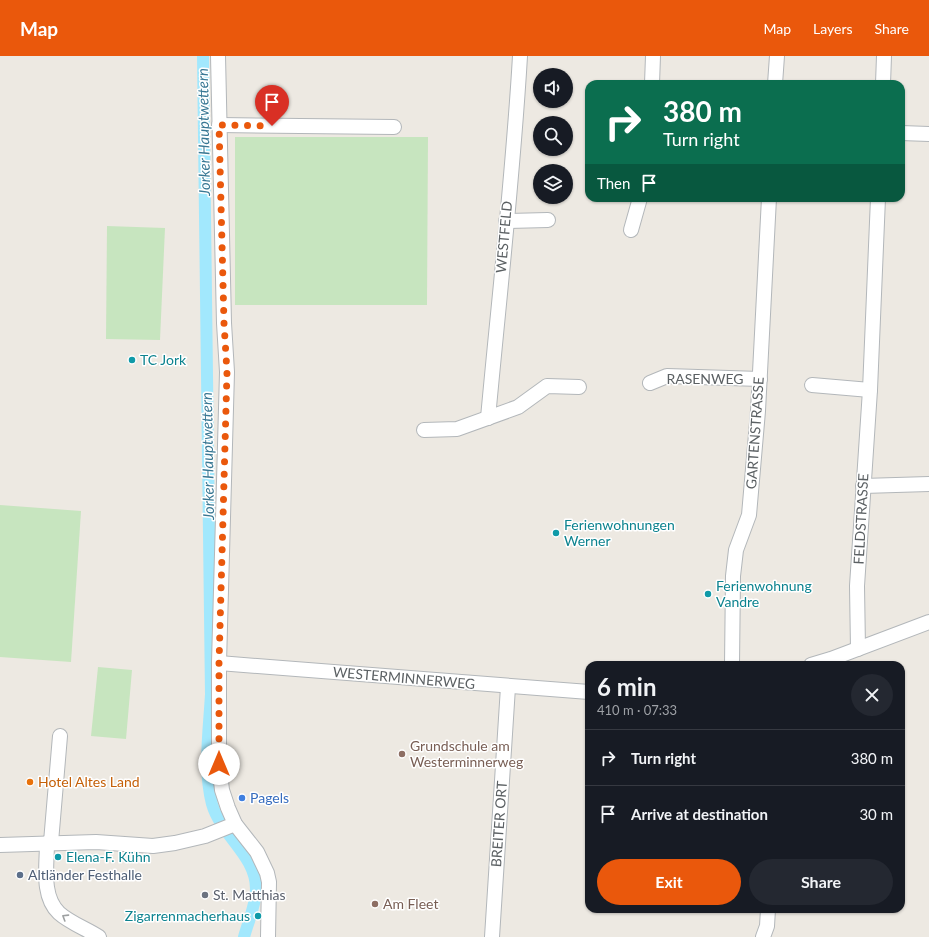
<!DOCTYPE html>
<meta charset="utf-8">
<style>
:root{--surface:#171b24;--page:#242831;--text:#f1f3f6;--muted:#9ea1a6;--line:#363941;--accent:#ea580c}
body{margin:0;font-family:Lato,sans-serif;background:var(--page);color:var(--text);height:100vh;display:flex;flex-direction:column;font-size:15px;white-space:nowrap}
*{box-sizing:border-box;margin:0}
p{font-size:13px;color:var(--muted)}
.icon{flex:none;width:22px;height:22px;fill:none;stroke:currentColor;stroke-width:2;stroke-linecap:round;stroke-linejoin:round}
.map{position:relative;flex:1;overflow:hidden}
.panel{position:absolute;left:585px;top:605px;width:320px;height:252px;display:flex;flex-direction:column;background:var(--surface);border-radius:12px;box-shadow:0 1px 3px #0004}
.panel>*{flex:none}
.guide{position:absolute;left:585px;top:24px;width:320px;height:122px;border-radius:12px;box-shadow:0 1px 3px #0004;background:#0b6e4f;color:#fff;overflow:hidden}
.tools{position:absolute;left:533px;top:12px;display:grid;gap:8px}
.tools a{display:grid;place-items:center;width:40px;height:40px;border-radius:50%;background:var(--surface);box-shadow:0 1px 3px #0004;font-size:20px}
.pin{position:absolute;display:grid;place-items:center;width:34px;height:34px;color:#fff;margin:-41px -17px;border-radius:50% 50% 50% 0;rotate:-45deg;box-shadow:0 0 4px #0007}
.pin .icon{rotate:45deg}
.me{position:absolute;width:44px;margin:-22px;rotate:0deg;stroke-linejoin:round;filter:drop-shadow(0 0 3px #0008)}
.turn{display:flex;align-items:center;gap:14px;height:84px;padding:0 12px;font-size:18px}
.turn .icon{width:52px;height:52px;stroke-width:2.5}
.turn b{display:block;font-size:28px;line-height:34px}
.then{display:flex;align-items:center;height:38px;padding:0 12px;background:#0003;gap:8px;font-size:15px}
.round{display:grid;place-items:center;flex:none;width:42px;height:42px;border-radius:21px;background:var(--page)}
.overview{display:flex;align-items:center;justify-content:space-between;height:68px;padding:0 12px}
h1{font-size:24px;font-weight:700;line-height:30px}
.primary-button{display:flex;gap:8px;margin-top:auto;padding:8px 12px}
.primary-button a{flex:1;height:46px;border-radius:24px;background:var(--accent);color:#fff;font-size:16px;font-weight:700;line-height:46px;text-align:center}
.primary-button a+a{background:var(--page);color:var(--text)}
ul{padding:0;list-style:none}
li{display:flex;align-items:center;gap:12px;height:56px;padding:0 12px;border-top:1px solid var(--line)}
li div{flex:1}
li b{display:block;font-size:15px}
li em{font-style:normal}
header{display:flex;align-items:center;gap:24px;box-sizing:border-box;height:56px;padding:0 20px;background:var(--accent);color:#fff}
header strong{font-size:19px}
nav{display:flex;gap:22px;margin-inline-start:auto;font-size:14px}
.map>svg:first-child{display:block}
.green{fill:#c7e5bf}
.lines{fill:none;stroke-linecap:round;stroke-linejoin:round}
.canal{stroke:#a2e8fd;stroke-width:12}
.minor-casing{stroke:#b3b7ba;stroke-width:16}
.minor{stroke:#fff;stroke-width:14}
.oneway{stroke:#9da0a1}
.route{stroke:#ea580c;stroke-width:7;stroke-dasharray:0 12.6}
.culture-dot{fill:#0f9aa8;stroke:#fff;stroke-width:1.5}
.education-dot{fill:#8d6e63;stroke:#fff;stroke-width:1.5}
.food-dot{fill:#e8710a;stroke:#fff;stroke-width:1.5}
.shop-dot{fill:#3f7fe0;stroke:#fff;stroke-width:1.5}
.service-dot{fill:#5c6f8a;stroke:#fff;stroke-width:1.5}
.worship-dot{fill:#6b7280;stroke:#fff;stroke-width:1.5}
.labels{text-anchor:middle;stroke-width:3;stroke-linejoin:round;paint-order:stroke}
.street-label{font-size:14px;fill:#5b6063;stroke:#fff}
.culture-label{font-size:14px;fill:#0d838f;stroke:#fff;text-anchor:start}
.education-label{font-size:14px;fill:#785e54;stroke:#fff;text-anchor:start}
.food-label{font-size:14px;fill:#c56008;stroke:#fff;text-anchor:start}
.shop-label{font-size:14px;fill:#366cbe;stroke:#fff;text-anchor:start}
.service-label{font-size:14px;fill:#4e5e75;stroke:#fff;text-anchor:start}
.worship-label{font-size:14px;fill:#5b616d;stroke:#fff;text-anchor:start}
.water-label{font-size:15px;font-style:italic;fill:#387894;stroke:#fff}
</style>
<header>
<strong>Map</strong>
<nav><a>Map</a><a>Layers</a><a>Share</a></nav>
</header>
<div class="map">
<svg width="929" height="881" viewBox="0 0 929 881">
<rect width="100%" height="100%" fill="#ede9e2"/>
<!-- green -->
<g class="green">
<polygon points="235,81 428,81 427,249 235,249"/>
<polygon points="107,170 165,172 160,284 106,283"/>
<polygon points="0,449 81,455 71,606 0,601"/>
<polygon points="98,611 132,614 126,683 91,680"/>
</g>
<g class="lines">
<!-- canal -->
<path class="canal" d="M203 0 211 638C209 674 203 713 212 748 221 780 256 799 256 833 256 849 248 866 244 881"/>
<defs>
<g id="minor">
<polyline points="218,0 224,267 227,316 219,607 219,708 222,734 228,752 235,768 257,796 267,817 269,826 268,881"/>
<polyline points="652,28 653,0"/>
<polyline points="775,28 777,0"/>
<polyline points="883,28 884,0"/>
<polyline points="219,69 394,71"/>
<polyline points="901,77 929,78"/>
<polyline points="506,165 548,164"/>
<polyline points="631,174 640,142"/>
<polyline points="650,327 667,320 760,323"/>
<polyline points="812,329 870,334"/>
<path d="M488 362C499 242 513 121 520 0"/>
<polyline points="424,374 457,373 518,351 547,330 579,331"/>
<polyline points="863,430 929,428"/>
<polyline points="858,593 857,530 870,334 878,142"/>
<polyline points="219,607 589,636"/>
<polyline points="732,609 733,520 736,494 749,459 758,355 769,142"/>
<polyline points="811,609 831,603 929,566"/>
<polyline points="51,786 60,680"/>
<path d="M47 787C47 809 41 840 59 857 70 867 87 873 99 881"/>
<polyline points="0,789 96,786 153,790 175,787 205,780 235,768"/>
<polyline points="492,881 508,631"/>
<polyline points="763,881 767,870 768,853"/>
</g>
</defs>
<!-- minor casing -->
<use href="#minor" class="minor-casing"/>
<!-- minor -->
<use href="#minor" class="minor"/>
</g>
<!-- one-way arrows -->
<defs><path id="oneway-chevron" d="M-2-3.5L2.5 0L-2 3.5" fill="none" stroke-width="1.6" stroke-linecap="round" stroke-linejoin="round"/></defs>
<use class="oneway" href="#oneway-chevron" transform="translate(65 861) rotate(-148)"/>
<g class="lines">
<!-- route -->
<polyline class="route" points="219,708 219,607 227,316 224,267 219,69 272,70"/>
</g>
<!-- markers -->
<g class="culture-dot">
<circle cx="132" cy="304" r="4"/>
<circle cx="556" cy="477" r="4"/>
<circle cx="708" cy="538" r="4"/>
<circle cx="58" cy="801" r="4"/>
<circle cx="258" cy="860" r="4"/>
</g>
<g class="education-dot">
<circle cx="402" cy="698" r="4"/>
<circle cx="375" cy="848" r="4"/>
</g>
<circle class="food-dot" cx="30" cy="726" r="4"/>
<circle class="shop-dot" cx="242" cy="742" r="4"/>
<circle class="service-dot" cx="20" cy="819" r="4"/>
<circle class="worship-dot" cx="205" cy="839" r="4"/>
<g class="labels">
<!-- street labels -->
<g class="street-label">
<text transform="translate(504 181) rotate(-85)" y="5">WESTFELD</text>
<text x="705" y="328">RASENWEG</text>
<text transform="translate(755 377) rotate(-86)" y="5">GARTENSTRASSE</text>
<text transform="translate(861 463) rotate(-87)" y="5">FELDSTRASSE</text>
<text transform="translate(404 622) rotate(5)" y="5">WESTERMINNERWEG</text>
<text transform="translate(499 768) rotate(-86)" y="5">BREITER ORT</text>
</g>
<!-- culture labels -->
<g class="culture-label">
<text x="140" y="309">TC Jork</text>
<text x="564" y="474">Ferienwohnungen<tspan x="564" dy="16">Werner</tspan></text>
<text x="716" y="535">Ferienwohnung<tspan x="716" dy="16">Vandre</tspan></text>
<text x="66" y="806">Elena-F. Kühn</text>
<text x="250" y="865" text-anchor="end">Zigarrenmacherhaus</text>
</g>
<!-- education labels -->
<g class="education-label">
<text x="410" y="695">Grundschule am<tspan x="410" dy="16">Westerminnerweg</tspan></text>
<text x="383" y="853">Am Fleet</text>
</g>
<!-- food labels -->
<g class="food-label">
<text x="38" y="731">Hotel Altes Land</text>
</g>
<!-- shop labels -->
<g class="shop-label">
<text x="250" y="747">Pagels</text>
</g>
<!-- service labels -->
<g class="service-label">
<text x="28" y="824">Altländer Festhalle</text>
</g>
<!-- worship labels -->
<g class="worship-label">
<text x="213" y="844">St. Matthias</text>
</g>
<!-- water labels -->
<g class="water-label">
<text transform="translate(204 76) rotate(-91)" y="5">Jorker Hauptwettern</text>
<text transform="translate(208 400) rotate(-91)" y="5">Jorker Hauptwettern</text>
</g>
</g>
</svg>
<div class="tools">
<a><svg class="icon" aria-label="sound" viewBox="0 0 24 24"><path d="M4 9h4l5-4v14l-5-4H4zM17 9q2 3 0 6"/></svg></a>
<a><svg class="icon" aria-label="search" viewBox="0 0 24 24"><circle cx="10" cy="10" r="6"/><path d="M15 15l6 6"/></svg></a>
<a><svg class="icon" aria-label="layers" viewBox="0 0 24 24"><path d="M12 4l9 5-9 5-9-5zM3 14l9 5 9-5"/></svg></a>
</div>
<div class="pin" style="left:272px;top:70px;background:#d93025"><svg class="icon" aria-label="arrive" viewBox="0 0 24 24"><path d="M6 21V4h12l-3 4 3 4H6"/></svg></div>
<svg class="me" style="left:219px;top:708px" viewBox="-20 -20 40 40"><circle r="19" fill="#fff"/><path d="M0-13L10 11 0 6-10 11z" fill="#ea580c"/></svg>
<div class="guide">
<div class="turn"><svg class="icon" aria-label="right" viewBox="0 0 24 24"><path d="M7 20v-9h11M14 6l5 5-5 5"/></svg><div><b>380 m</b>Turn right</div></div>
<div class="then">Then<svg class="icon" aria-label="arrive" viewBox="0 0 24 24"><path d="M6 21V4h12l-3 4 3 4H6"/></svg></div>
</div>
<section class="panel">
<div class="overview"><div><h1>6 min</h1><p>410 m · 07:33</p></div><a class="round"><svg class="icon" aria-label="close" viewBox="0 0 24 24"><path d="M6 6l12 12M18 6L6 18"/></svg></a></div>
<ul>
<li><svg class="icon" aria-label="right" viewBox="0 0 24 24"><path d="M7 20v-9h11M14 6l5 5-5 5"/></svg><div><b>Turn right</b></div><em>380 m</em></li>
<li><svg class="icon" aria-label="arrive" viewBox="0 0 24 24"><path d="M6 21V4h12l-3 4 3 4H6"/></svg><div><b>Arrive at destination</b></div><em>30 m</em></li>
</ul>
<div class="primary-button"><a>Exit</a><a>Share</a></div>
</section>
</div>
